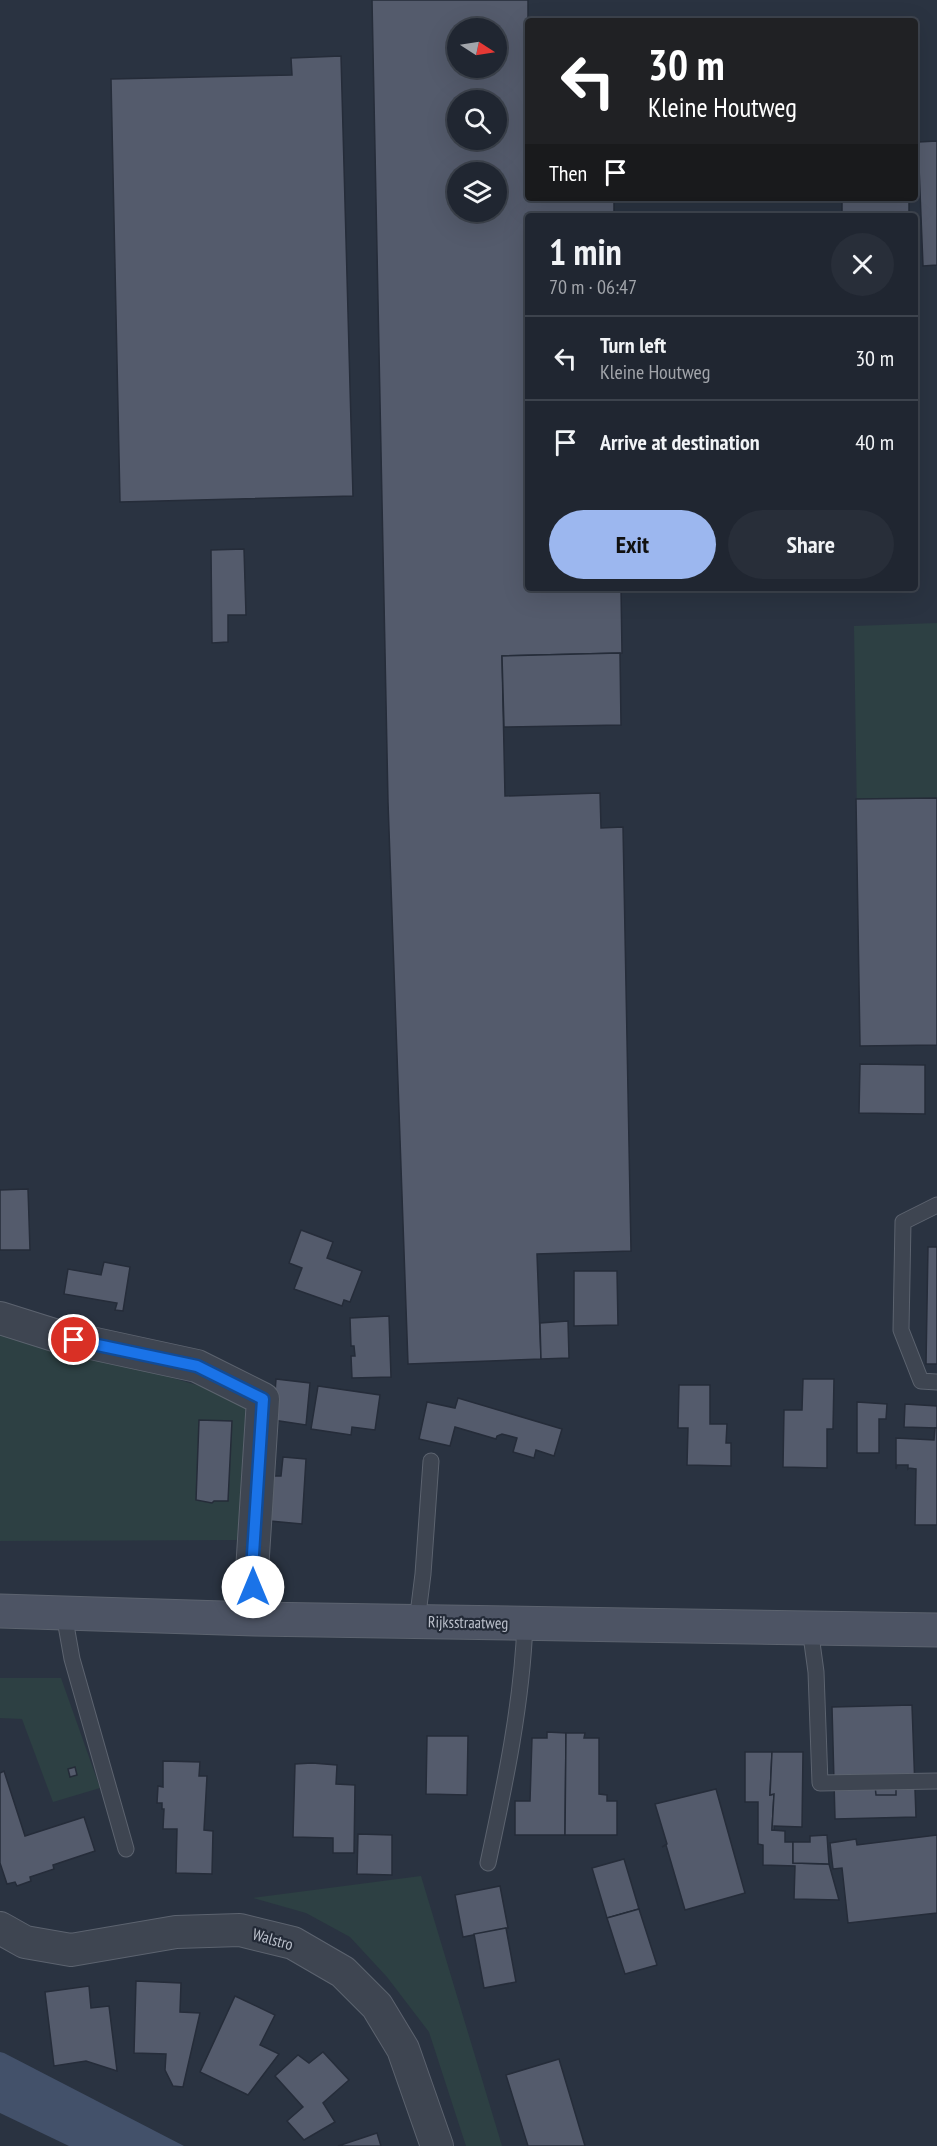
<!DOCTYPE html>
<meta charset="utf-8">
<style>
:root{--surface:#202631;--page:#282e39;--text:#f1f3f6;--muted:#a2a5ab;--line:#3d434d;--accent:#9cb7ef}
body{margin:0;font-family:"PT Sans Narrow",sans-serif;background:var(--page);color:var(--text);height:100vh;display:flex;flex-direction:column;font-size:22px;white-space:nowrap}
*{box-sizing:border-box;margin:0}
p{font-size:20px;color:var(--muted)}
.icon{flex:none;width:33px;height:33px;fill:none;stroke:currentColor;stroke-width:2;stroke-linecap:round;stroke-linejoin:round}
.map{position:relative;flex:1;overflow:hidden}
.details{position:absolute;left:525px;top:213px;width:393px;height:378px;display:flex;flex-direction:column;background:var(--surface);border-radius:6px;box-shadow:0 6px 24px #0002,0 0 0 2px var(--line)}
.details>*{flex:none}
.banner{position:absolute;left:525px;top:18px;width:393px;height:183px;border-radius:6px;box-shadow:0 6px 24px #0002,0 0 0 2px var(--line);background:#202124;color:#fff;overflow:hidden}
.needle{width:39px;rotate:102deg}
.fabs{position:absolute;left:447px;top:18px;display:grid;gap:12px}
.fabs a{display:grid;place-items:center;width:60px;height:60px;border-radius:50%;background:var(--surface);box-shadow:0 6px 24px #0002,0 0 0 2px var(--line);font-size:30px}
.pin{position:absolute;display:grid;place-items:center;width:51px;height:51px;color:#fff;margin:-26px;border:3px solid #fff;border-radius:50%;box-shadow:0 2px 6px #0007}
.me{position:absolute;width:66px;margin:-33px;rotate:0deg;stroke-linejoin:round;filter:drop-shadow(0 0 4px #0008)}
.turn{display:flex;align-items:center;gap:21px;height:126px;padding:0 24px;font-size:27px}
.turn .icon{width:78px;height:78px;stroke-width:2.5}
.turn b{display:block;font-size:42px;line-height:51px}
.then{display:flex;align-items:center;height:57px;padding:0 24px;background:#0003;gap:12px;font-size:22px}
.round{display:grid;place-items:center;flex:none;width:63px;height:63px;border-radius:32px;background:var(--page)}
.head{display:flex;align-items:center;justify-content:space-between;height:102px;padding:0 24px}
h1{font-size:36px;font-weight:700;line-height:45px}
.cta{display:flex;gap:12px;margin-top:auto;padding:12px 24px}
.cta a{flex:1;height:69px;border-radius:36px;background:var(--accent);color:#111;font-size:24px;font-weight:700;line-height:69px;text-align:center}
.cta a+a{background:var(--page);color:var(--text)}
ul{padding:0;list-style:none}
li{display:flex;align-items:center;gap:18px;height:84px;padding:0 24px;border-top:2px solid var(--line)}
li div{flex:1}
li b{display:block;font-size:22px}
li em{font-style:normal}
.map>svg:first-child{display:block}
.green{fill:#2d4043}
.water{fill:#43516a}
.building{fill:#545b6c;stroke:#252c39;stroke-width:1.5;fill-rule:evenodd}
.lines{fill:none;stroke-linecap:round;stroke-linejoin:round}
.service-casing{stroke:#5c636f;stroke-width:17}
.minor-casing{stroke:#5c636f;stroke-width:34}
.secondary-casing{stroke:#5c636f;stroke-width:35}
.service{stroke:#3e4551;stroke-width:15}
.minor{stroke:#3e4551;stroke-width:32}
.secondary{stroke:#4d5464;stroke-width:33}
.route-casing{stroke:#114b97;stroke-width:15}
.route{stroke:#1a73e8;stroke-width:10}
.labels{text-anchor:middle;stroke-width:4.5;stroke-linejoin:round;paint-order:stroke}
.street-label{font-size:16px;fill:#bbc0cb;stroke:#232a37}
</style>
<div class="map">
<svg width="937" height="2146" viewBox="0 0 937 2146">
<rect width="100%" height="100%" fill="#2a3341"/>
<!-- green -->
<g class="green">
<polygon points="937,623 937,816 857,818 854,626"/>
<polygon points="0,1327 210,1389 246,1406 249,1476 247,1540 0,1541"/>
<polygon points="0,1678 61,1678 100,1788 53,1802 22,1719 0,1718"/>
<polygon points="421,1876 502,2146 466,2146 429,2032 387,1977 350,1937 306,1913 253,1898"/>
</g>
<!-- water -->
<polygon class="water" points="0,2052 4,2053 184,2146 69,2146 0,2113"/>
<!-- building -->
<g class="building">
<path d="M372 0H528V198H614V216H528V588H621L622 653 502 656 505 796 600 793 601 828 623 827 631 1251 537 1254 541 1359 408 1364 388 802ZM458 28H496V68H458ZM458 100H496V140H458ZM458 172H496V212H458Z"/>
<polygon points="341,56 353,496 120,502 111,79 292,75 291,58"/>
<polygon points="937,141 937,265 923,266 918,142"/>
<rect x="842" y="198" width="67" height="18"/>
<polygon points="244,549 246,615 228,615 228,642 212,643 211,550"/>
<polygon points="620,653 621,725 504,727 502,656"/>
<polygon points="937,798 937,1045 860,1046 856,799"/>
<polygon points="860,1064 925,1065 925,1114 859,1113"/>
<polygon points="28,1189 30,1250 0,1250 0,1190"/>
<polygon points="301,1230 333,1242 327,1258 362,1271 350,1302 344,1300 342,1306 294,1289 302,1268 289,1263"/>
<polygon points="928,1247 937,1247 937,1364 926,1364"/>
<polygon points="104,1262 130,1267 123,1311 115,1310 117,1303 64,1294 68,1269 101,1275"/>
<polygon points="574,1271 617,1271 618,1325 574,1326"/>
<polygon points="389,1316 391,1377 352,1378 351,1356 355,1356 354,1346 351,1346 350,1318"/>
<polygon points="568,1321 569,1358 541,1359 540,1323"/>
<polygon points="276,1379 310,1383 306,1425 273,1420"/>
<polygon points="803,1379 834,1379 833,1429 827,1429 827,1468 783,1467 784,1410 802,1410"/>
<polygon points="679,1385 710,1385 710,1424 727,1424 726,1443 731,1443 731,1466 687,1465 688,1428 678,1428"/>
<polygon points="318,1386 380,1395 375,1430 352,1427 351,1435 311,1429"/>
<polygon points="458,1398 562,1429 554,1456 536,1450 534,1458 513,1452 517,1438 502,1434 497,1436 496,1439 455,1427 450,1446 419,1439 427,1402 455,1408"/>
<polygon points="857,1402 887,1404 886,1419 879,1419 879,1453 857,1453"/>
<polygon points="905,1404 937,1406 937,1428 904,1427"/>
<polygon points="199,1420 232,1421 228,1501 214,1501 212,1503 196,1500"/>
<polygon points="935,1428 937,1428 937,1525 915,1525 916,1469 909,1468 908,1469 908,1465 897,1465 896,1469 896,1438 934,1440"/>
<polygon points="283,1457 306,1459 302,1524 270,1521 273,1476 281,1476"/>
<polygon points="912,1705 916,1817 835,1819 832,1707"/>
<polygon points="547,1732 566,1733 565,1835 515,1835 515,1801 530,1801 532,1738 547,1738"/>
<polygon points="566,1733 585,1733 584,1738 599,1738 599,1794 607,1795 607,1801 617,1801 617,1835 565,1835"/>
<polygon points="427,1736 468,1736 467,1795 426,1794"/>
<polygon points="745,1752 772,1752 770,1795 774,1794 772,1830 785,1831 785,1842 793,1842 793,1863 829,1864 839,1900 794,1899 795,1866 763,1865 763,1845 758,1844 758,1802 745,1802"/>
<polygon points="772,1752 803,1752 802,1827 774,1826 774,1830 772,1830 774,1794 770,1795"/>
<polygon points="163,1761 200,1762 199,1776 207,1776 204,1830 213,1831 212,1874 176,1873 177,1829 163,1829 164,1809 162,1809 162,1803 157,1803 158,1786 163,1787"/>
<polygon points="312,1763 337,1765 336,1784 355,1785 354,1853 333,1853 333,1838 293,1837 295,1764"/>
<polygon points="75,1767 77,1775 70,1777 68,1769"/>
<polygon points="4,1771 25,1836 84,1817 95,1851 53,1865 54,1869 30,1877 31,1881 17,1886 15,1882 7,1884 0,1863 0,1773"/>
<polygon points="875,1785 896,1785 896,1795 876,1795"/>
<polygon points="716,1789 745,1893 685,1910 666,1845 662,1847 667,1844 655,1804"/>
<polygon points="358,1834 392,1835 392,1875 357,1874"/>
<polygon points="827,1835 829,1864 793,1863 793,1842 810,1842 810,1836"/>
<polygon points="937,1835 937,1913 848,1923 842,1868 833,1869 830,1843 856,1839 857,1845"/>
<polygon points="624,1859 639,1909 607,1918 592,1868"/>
<polygon points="500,1886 508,1928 463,1937 455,1895"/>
<polygon points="639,1909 657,1965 625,1974 607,1918"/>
<polygon points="506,1928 516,1982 484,1988 474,1934"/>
<polygon points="136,1981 181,1983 180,2012 200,2013 183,2087 173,2086 165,2070 166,2054 134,2053"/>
<polygon points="89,1986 91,2008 109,2006 117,2071 86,2061 54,2066 45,1992"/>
<polygon points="235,1996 275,2015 260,2045 279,2054 248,2095 200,2072"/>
<polygon points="323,2052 349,2080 323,2103 335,2122 304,2140 287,2121 303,2107 275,2076 298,2055 309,2063"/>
<polygon points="559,2059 585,2146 528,2146 506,2075"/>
<polygon points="377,2133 381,2146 338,2146"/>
</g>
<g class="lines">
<defs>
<g id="service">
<polyline points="937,1205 903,1222 901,1330 921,1381 937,1382"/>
<polyline points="64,1614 72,1659 126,1849"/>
<polyline points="417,1622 423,1574 431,1461"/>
<polyline points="810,1628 816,1672 820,1783 937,1781"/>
<path d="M488 1863C505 1784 522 1704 525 1623"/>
</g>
<g id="minor">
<polyline points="0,1318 54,1335 197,1366 263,1399 252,1571 255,1619"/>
<polyline points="0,1928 25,1942 71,1950 176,1932 240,1930 293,1943 343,1972 377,2006 403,2049 437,2146"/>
</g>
<polyline id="secondary" points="0,1611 255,1619 937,1630"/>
</defs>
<!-- service casing -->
<use href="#service" class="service-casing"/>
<!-- minor casing -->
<use href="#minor" class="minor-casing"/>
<!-- secondary casing -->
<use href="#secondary" class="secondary-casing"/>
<!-- service -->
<use href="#service" class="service"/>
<!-- minor -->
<use href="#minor" class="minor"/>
<!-- secondary -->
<use href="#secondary" class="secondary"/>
</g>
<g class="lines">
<defs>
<polyline id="route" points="74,1340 197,1366 263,1399 252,1570 253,1587"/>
</defs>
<!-- route casing -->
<use href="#route" class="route-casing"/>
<!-- route -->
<use href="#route" class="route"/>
</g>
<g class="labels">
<!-- street labels -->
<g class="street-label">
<text transform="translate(468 1622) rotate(1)" y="6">Rijksstraatweg</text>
<text transform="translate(273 1939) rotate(16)" y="6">Walstro</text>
</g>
</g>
</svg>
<div class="fabs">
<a><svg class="needle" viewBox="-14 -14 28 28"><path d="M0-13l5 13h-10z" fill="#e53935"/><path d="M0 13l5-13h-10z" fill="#a2a5ab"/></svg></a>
<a><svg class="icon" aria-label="search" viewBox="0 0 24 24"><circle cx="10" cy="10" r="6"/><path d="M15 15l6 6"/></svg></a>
<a><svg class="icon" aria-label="layers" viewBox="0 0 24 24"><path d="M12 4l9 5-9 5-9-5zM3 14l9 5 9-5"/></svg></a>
</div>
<div class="pin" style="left:74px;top:1340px;background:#d93025"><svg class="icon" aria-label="arrive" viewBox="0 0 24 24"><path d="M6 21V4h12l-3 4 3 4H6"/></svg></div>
<svg class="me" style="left:253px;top:1587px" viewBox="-20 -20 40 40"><circle r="19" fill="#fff"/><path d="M0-13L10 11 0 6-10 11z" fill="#1a73e8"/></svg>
<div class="banner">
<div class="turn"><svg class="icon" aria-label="left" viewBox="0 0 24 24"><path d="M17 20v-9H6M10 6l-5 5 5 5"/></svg><div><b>30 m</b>Kleine Houtweg</div></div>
<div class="then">Then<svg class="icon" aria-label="arrive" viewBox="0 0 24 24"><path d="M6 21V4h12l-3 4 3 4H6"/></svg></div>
</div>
<section class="details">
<div class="head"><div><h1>1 min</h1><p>70 m · 06:47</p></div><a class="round"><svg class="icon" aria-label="close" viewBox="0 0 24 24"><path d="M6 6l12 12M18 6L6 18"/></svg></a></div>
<ul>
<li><svg class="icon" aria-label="left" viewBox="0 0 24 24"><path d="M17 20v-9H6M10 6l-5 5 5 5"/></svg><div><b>Turn left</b><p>Kleine Houtweg</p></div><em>30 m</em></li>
<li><svg class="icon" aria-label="arrive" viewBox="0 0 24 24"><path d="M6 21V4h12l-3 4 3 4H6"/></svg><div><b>Arrive at destination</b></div><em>40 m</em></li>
</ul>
<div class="cta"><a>Exit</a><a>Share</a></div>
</section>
</div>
